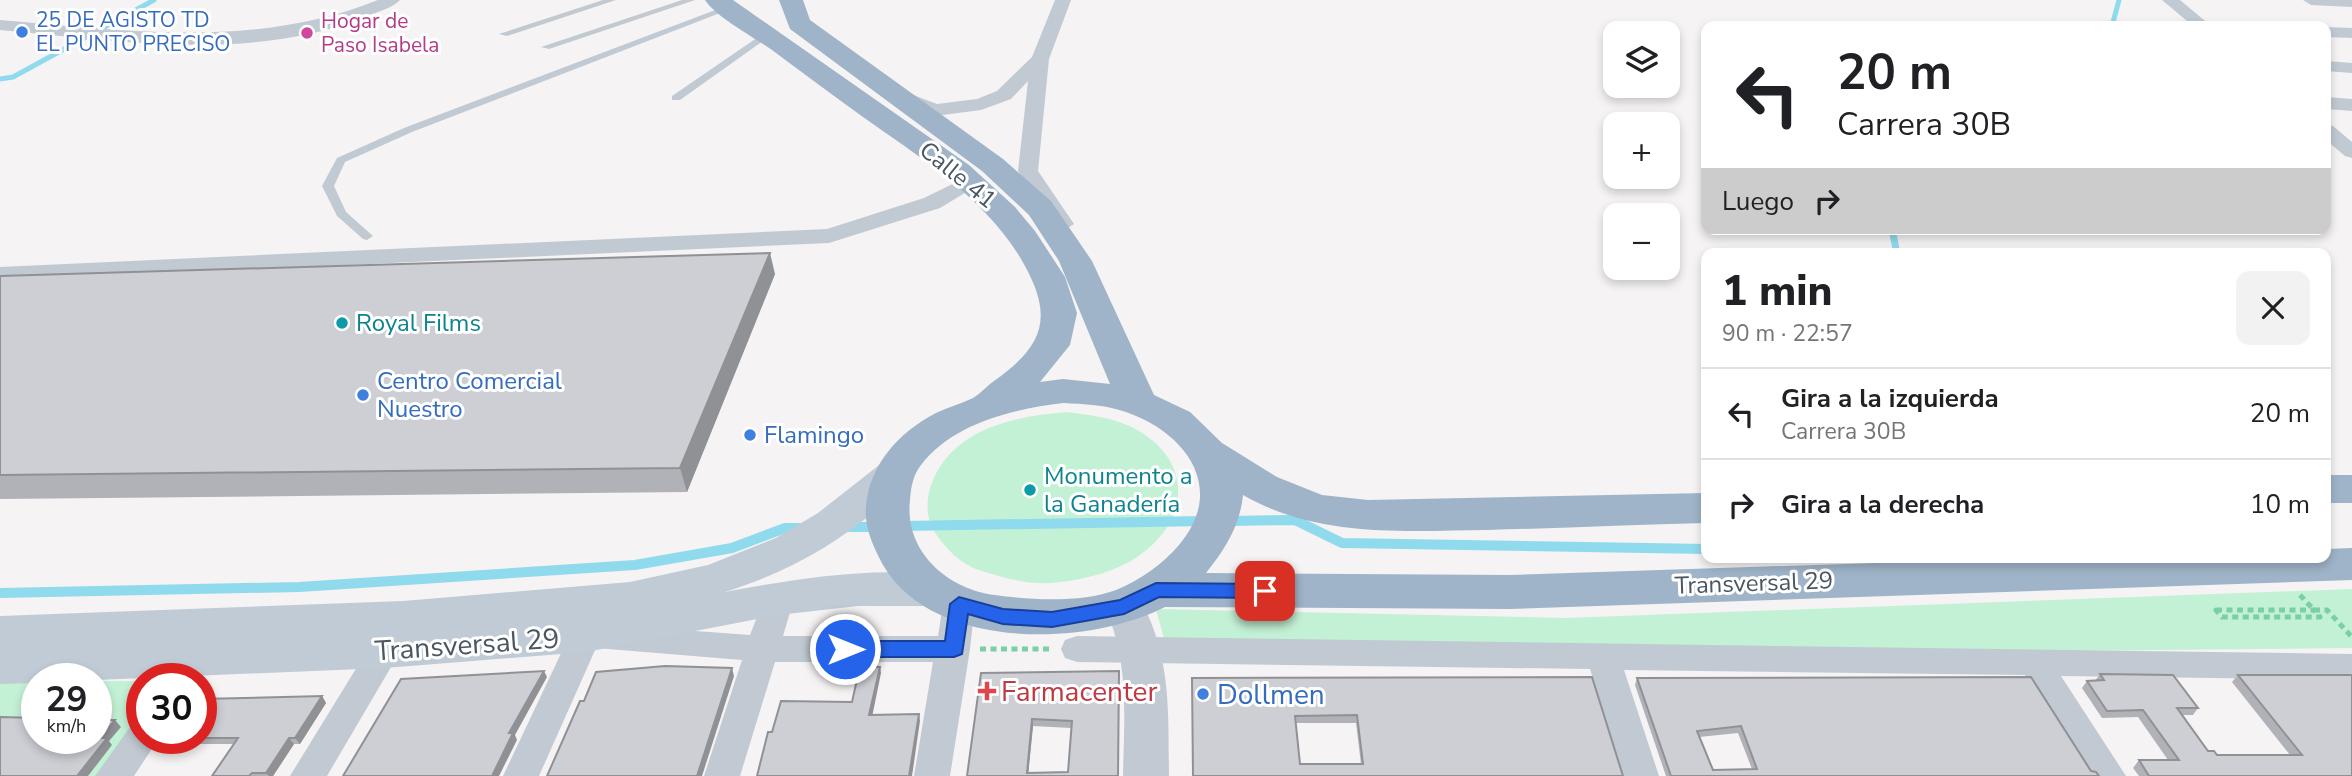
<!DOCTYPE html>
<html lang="es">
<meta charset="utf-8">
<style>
:root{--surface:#fff;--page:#f2f2f2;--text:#202124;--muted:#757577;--line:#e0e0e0}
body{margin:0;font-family:"Nunito Sans",sans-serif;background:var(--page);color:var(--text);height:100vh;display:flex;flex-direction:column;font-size:26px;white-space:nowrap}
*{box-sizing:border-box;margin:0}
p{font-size:23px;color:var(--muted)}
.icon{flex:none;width:38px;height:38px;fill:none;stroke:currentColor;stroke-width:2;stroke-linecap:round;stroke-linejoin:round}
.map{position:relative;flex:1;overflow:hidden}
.details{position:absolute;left:1701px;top:248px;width:630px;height:315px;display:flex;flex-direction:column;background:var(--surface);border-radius:14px;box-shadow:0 4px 10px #0003}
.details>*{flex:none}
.banner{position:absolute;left:1701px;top:21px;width:630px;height:214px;border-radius:14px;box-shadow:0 4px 10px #0003;background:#fff;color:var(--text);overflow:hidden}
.controls{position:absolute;left:1603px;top:21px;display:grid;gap:14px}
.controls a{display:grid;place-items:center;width:77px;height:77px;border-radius:14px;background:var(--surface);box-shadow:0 4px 10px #0003;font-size:35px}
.speed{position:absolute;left:21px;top:663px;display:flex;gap:14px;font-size:35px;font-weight:700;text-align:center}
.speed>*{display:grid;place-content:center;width:91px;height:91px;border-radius:50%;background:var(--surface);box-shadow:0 4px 10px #0003;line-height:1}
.speed small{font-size:18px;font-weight:400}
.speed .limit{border:10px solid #d22;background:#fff;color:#111}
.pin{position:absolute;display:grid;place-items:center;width:60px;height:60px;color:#fff;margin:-30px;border-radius:14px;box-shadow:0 4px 10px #0006}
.me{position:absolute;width:77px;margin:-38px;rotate:90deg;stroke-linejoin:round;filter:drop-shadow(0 0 5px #0008)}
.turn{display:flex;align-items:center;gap:24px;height:147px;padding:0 21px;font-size:32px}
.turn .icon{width:91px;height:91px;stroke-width:2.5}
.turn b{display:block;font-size:49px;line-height:60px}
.then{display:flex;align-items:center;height:66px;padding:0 21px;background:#0003;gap:14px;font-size:26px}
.round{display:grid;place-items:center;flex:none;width:74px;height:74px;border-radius:14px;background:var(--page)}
.head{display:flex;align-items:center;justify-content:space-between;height:119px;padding:0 21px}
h1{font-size:42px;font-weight:800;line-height:52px}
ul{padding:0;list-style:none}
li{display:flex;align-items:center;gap:21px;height:91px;padding:0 21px;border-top:2px solid var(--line)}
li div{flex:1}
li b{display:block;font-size:26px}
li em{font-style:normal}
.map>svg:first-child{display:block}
.green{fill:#c3f1d5}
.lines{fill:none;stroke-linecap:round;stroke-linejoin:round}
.stream-far2{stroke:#90daee;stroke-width:5}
.stream-far1{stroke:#90daee;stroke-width:7}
.stream{stroke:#90daee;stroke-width:10}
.path{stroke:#7ad0a6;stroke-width:5;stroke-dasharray:6 4.5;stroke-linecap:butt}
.service{fill:#c1cad2;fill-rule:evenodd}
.minor{fill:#c1cad2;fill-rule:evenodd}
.tertiary{fill:#c1cad2;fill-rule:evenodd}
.secondary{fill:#c1cbd6;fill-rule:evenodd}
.trunk{fill:#9fb4c9;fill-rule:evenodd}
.wall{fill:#b0b2b7;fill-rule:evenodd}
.shaded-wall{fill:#909195}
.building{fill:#cdcfd5;stroke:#909195;stroke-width:2;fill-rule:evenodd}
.route{fill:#2563eb;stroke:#184099;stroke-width:2}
.shop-dot{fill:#3f7fe0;stroke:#fff;stroke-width:2.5}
.hotel-dot{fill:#d1479c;stroke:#fff;stroke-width:2.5}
.culture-dot{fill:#0f9aa8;stroke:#fff;stroke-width:2.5}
.health-dot{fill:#e0444e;stroke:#fff;stroke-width:2.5}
.labels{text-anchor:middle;stroke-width:6;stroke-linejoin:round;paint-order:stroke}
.far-shop-label{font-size:21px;fill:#366cbe;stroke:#fff;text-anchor:start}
.far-hotel-label{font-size:21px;fill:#b23c85;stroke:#fff;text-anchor:start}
.street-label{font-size:24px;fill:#4a5661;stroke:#fff}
.culture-label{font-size:24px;fill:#0d838f;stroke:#fff;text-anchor:start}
.shop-label{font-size:24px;fill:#366cbe;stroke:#fff;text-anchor:start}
.near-street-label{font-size:28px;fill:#4a5661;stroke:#fff}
.near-health-label{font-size:28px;fill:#be3a42;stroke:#fff;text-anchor:start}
.near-shop-label{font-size:28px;fill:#366cbe;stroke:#fff;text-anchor:start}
</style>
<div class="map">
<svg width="2352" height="776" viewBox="0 0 2352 776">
<rect width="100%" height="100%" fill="#f5f3f3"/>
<!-- green -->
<g class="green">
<path d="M1067 412C1091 415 1117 418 1139 431 1193 463 1189 520 1140 555 1118 571 1087 579 1060 582 1033 586 1007 579 982 571 961 565 945 548 934 531 925 515 926 497 933 480 955 428 1016 416 1067 412Z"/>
<polygon points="2352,589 2352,648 2050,651 1166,646 1156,609 1566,618"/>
<polygon points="37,681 37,738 96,738 96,681 142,681 142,725 104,776 0,776 0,682"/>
</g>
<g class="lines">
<!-- stream-far2 -->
<g class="stream-far2">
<polyline points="2112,26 2119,0"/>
<polyline points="0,79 13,77 154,0"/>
</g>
<!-- stream-far1 -->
<polyline class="stream-far1" points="1892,229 1897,254"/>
<!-- stream -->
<g class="stream">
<polyline points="1228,521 1295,520 1342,543 1706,549"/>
<polyline points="903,526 1205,521"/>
<polyline points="847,527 876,527"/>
<polyline points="0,593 299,587 635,565 732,548 785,528 802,528"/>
</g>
<!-- path -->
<g class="path">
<polyline points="2300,595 2314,610"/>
<polygon points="2216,610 2314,610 2320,617 2222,617"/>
<polyline points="2314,610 2327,610 2352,637"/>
<polyline points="980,649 1052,649"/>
</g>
<!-- service -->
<g class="service">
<polygon points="603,0 616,0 507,36 499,34"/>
<polygon points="682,0 695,0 549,49 541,47"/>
<polygon points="726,6 733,8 412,132 345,162 334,186 346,212 373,236 367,240 363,239 337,216 322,186 337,158 404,128"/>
<polygon points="767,31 772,34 770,36 680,100 672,100 672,96"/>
</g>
<!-- minor -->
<g class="minor">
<path d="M378 0H400C393 8 377 12 367 16 252 63 119 41 0 30V20C128 31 256 49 378 0Z"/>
<polygon points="1055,0 1071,0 1049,59 1038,171 1074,224 1063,231 1055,229 1018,171 1028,81 1011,99 981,110 935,116 893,100 891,96 900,90 937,104 977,99 997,91 1032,57"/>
<polygon points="2162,0 2180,0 2211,26 2193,26"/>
<polygon points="2303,0 2352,0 2352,7 2311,5"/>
<polygon points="2326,27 2352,28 2352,38 2326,37"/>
<polygon points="2326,61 2352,63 2352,73 2326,71"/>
<polygon points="2326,97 2352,99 2352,111 2326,109"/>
<polygon points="2326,124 2333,126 2352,142 2352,158 2345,156 2326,140"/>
<polygon points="971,175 978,177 981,181 978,185 940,208 829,243 0,281 0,267 827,229 924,198"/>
<polygon points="778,587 789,591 794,599 783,636 938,636 943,604 948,596 959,592 970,596 975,604 970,649 950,776 914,776 933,662 775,662 740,776 704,776 742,660 596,648 539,776 503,776 574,626 586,623 750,635 767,591"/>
<polygon points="1077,636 2352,654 2352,680 2061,676 2126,776 2088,776 2025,675 1624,670 1659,776 1623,776 1590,669 1077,662 1065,658 1061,649 1065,640"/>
<polygon points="385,637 397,641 401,650 327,776 290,776 373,641"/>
<polygon points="142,723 142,738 159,738 134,776 95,776 130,727"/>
</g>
<!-- tertiary -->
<path class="tertiary" d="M1124 591 1138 595C1172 656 1168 709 1169 776H1123C1124 717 1130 660 1104 606L1110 595Z"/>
<!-- secondary -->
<path class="secondary" d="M897 458 911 462 917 471C908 485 895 495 882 505 835 546 785 573 725 592 784 581 891 562 947 579L953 590 947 601 931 606H858L778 615 586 652 385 668 96 680 37 679V683L0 684V616L403 601 630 582 708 565 776 538 818 513 883 462Z"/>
<!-- trunk -->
<g class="trunk">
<path d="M705 0H733L969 165 1015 207 1035 231 1065 277 1077 313 1070 345 1040 382 1063 379 1110 384 1059 261 1029 215 982 171 790 29 779 0H803L810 20 1003 159 1051 201 1092 261 1154 395 1190 412 1222 443 1277 477 1322 495 1368 500 1706 493V523C1633 525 1560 528 1487 530 1404 531 1318 538 1243 495 1240 526 1225 549 1206 573L1510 575 2027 558H2326V549L2352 548V580L1510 609 1165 607C1087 647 933 651 883 565 874 548 864 528 866 507 869 465 899 432 936 413 948 407 961 404 973 398 979 395 987 386 994 381 1034 352 1054 327 1031 278 998 206 925 161 863 117 832 95 802 72 772 50 754 37 717 18 705 0ZM1063 403C1084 404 1106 405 1126 412 1186 433 1227 488 1179 545 1163 564 1139 581 1116 590 1083 603 1029 600 995 595 947 589 904 551 910 500 911 487 913 475 921 465 953 423 1014 409 1063 403Z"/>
<rect x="2326" y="475" width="26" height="28"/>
</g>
</g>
<!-- wall -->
<g class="wall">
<polygon points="775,274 687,492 0,499 0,276"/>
<path d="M1119 671V776H967L981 673ZM1033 726 1071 728 1068 772 1028 773Z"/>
<polygon points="2100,674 2198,708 2193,715 2183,715 2208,751 2217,755 2290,755 2232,682 2238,675 2352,776 2139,776 2133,768 2139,760 2168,760 2138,717 2102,718 2082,688 2087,681 2095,681"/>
<path d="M1192 678 1623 776H1192ZM1296 723H1356L1361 764H1300Z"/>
<path d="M1637 678 2091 771 2099 776H1666L1635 685ZM1738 733 1752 769 1713 770 1699 737Z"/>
<polygon points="322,696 326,703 300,744 294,744 273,776 212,776 234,744 173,744 168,738 201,738 201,699"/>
</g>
<!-- shaded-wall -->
<g class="shaded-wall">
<polygon points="770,253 775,274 687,492 680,468"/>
<polygon points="880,667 881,673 871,722 869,715"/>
<polygon points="732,668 734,676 702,776 697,776"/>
<polygon points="544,671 547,677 515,735 517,740 499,776 492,776 509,733"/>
<polygon points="322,696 326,703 300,744 295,738"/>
<polygon points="919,714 920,721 912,776 909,776"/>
<polygon points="1032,719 1033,726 1028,776 1027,773"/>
<polygon points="115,720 121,727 109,741 112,745 88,776 77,776 100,738"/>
<polygon points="289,738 294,744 273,776 269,776 266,773"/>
</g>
<!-- building -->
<g class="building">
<polygon points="770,253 680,468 0,475 0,276"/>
<polygon points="665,666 732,668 697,776 547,776 580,701 584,701 596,672"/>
<polygon points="860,666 880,667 869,715 919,714 909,776 757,776 768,732 772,732 781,701 852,702"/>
<polygon points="544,671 509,733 513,733 492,776 343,776 401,679"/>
<path d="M1119 671 1118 776H967L981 673ZM1032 719 1072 721 1068 772 1027 773Z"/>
<polygon points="2100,674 2173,675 2198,708 2177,708 2208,751 2214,751 2217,755 2302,755 2238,675 2352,675 2352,776 2149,776 2139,760 2179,760 2143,710 2107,711 2087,681 2104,680"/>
<path d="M1592 677 1623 776H1193L1192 678ZM1357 715 1363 764H1300L1295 716Z"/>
<path d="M2031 677 2091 771 2096 772 2099 776H1671L1637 678ZM1741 726 1757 769 1713 770 1697 731Z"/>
<polygon points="322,696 295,738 289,738 266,773 252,773 249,776 212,776 238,738 201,738 201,699"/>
<polygon points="0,717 37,718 37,738 96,738 96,720 115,720 100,738 107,738 77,776 0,776"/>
</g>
<!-- route -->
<polygon class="route" points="1156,583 1265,584 1274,591 1265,598 1159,597 1124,614 1052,627 1003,624 968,614 962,654 954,657 845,657 838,655 835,649 838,644 845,641 945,641 950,604 959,597 1003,609 1052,612 1120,600"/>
<!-- markers -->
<g class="shop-dot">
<circle cx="22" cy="32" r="7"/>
<circle cx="363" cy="395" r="7"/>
<circle cx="750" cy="435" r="7"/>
<circle cx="1203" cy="694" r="7"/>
</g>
<circle class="hotel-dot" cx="307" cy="33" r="7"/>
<g class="culture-dot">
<circle cx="342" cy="323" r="7"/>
<circle cx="1030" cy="490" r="7"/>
</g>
<path class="health-dot" d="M983.5 680.5h7v7h7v7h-7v7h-7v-7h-7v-7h7z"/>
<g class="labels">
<!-- far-shop labels -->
<g class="far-shop-label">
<text x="36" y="27">25 DE AGISTO TD<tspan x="36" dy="24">EL PUNTO PRECISO</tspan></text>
</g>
<!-- far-hotel labels -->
<g class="far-hotel-label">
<text x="321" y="28">Hogar de<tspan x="321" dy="24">Paso Isabela</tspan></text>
</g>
<!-- street labels -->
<g class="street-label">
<text transform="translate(958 175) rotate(39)" y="8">Calle 41</text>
<text transform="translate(1754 583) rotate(-2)" y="8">Transversal 29</text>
</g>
<!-- culture labels -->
<g class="culture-label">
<text x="356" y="331">Royal Films</text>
<text x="1044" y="484">Monumento a<tspan x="1044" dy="28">la Ganadería</tspan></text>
</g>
<!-- shop labels -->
<g class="shop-label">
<text x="377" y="389">Centro Comercial<tspan x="377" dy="28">Nuestro</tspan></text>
<text x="764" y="443">Flamingo</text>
</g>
<!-- near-street labels -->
<g class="near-street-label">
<text transform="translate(467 644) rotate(-4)" y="10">Transversal 29</text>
</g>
<!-- near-health labels -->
<g class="near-health-label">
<text x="1001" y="701">Farmacenter</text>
</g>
<!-- near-shop labels -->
<g class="near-shop-label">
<text x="1217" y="704">Dollmen</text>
</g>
</g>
</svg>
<div class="controls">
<a><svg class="icon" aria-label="layers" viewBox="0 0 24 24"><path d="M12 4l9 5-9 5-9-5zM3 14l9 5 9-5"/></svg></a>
<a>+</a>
<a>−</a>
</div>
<div class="speed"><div>29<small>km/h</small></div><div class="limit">30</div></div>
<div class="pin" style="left:1265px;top:591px;background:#d93025"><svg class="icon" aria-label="arrive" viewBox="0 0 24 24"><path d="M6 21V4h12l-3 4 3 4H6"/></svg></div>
<svg class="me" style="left:845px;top:649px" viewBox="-20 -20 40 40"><circle r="17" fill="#2563eb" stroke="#fff" stroke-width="3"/><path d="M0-11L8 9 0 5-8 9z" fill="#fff"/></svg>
<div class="banner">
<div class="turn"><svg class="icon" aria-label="left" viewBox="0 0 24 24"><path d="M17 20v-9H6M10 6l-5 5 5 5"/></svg><div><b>20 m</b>Carrera 30B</div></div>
<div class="then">Luego<svg class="icon" aria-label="right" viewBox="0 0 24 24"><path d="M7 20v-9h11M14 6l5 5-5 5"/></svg></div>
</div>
<section class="details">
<div class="head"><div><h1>1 min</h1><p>90 m · 22:57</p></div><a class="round"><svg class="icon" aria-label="close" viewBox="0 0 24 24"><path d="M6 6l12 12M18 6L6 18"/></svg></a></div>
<ul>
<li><svg class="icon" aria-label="left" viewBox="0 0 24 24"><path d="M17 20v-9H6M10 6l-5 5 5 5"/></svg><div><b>Gira a la izquierda</b><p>Carrera 30B</p></div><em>20 m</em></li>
<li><svg class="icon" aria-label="right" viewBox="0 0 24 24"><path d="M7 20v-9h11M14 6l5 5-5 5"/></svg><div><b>Gira a la derecha</b></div><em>10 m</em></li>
</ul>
</section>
</div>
